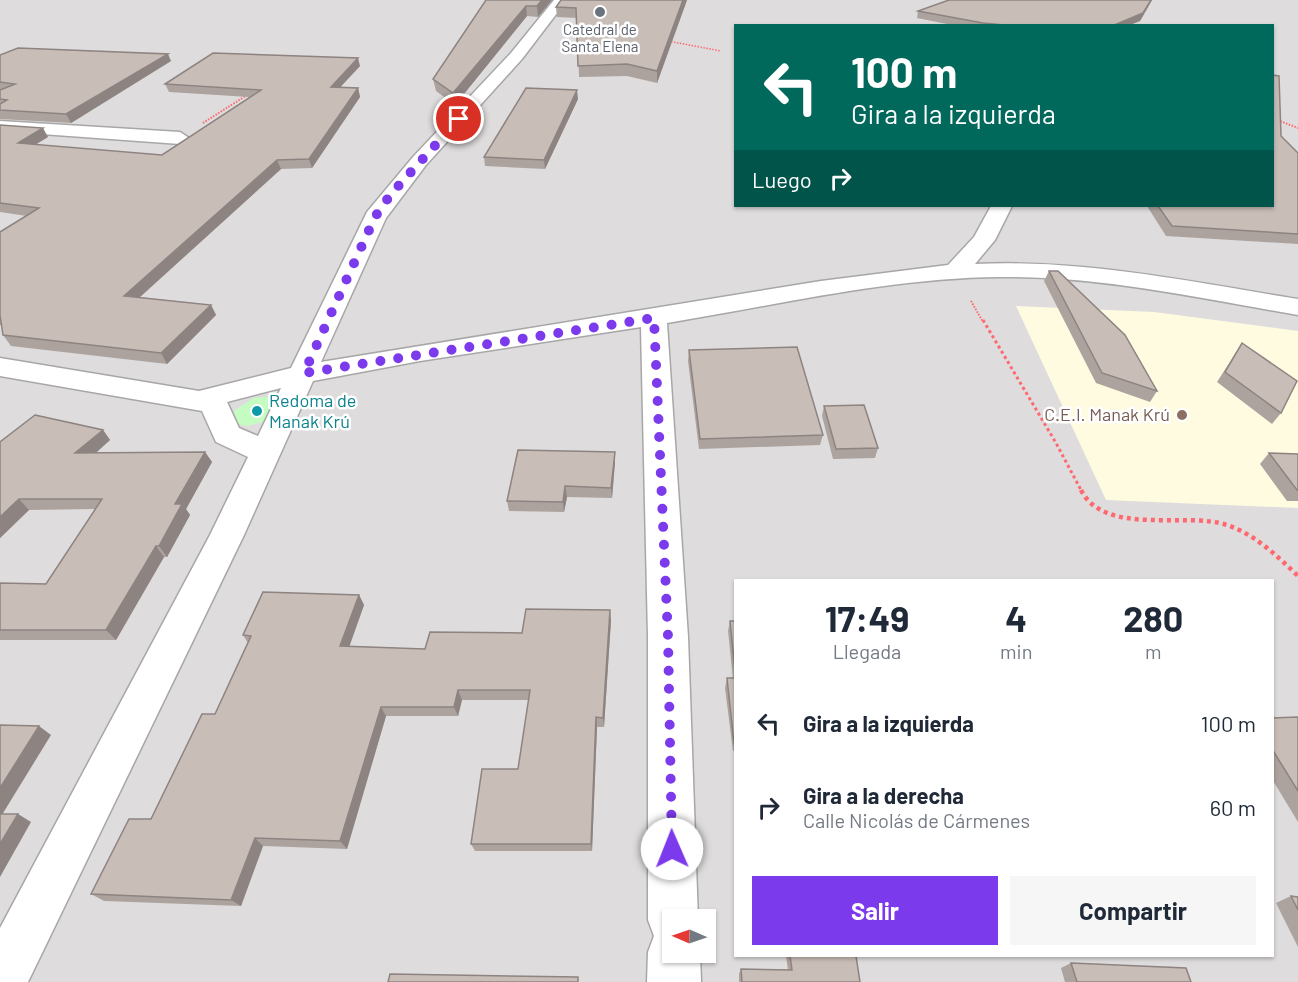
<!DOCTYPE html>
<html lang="es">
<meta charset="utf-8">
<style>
:root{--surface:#fff;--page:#f6f6f7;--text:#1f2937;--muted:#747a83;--accent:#7c3aed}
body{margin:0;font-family:Barlow,sans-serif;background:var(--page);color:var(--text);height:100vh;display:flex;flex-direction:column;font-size:22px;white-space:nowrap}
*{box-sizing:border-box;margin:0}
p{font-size:20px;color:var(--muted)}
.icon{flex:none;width:33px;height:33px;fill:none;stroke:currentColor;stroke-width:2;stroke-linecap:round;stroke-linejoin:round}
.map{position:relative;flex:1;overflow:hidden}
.side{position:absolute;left:734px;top:579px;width:540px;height:378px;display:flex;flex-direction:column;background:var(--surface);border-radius:0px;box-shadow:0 2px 4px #0004}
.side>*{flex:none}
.top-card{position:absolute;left:734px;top:24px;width:540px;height:183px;border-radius:0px;box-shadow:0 2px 4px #0004;background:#00695c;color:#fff;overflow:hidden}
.needle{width:39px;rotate:272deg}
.tools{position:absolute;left:662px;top:909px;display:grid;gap:12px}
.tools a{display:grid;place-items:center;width:54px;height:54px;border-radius:0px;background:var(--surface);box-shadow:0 2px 4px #0004;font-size:30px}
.pin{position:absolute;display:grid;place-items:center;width:51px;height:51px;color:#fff;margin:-26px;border:3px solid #fff;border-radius:50%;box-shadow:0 2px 6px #0007}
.me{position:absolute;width:66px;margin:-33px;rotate:359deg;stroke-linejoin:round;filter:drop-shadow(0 0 4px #0008)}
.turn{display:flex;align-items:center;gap:21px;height:126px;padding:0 18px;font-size:27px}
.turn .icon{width:78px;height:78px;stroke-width:2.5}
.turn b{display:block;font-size:42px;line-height:51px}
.then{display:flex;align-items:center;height:57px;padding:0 18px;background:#0003;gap:12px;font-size:22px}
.eta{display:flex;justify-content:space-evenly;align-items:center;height:102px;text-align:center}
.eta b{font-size:36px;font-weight:700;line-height:42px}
.action{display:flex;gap:12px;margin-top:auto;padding:12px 18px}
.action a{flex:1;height:69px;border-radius:0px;background:var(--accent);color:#fff;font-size:24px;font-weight:700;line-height:69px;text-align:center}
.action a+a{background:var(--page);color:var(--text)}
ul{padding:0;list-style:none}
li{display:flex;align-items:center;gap:18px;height:84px;padding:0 18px}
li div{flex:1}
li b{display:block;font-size:22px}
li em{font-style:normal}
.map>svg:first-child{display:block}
.residential{fill:#dedcdd;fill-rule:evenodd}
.education{fill:#fffbe0}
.park{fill:#c4fcc1}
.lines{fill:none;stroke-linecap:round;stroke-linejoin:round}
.minor-casing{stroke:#a7a7a7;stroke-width:3}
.path-far3{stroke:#ff686e;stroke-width:1.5;stroke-dasharray:1.5 1.5;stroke-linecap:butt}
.path-far2{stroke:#ff686e;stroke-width:2;stroke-dasharray:1.5 1.5;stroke-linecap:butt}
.path-far1{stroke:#ff686e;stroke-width:3;stroke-dasharray:3 3;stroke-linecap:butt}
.path{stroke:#ff686e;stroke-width:4.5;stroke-dasharray:4 4;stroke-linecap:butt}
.minor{fill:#fff;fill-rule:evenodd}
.wall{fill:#ada39e}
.shaded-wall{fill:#8d8481}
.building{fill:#c9bdb8;stroke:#8d8481;stroke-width:1.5}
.route{stroke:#7c3aed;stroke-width:10;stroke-dasharray:0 18}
.worship-dot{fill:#6b7280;stroke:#fff;stroke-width:2}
.culture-dot{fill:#0f9aa8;stroke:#fff;stroke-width:2}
.education-dot{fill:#8d6e63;stroke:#fff;stroke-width:2}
.labels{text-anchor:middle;stroke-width:5;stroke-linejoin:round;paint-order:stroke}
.far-worship-label{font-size:15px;fill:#5b616d;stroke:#fff}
.culture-label{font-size:18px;fill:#0d838f;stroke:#fff;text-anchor:start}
.education-label{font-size:18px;fill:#785e54;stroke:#fff;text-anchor:end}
</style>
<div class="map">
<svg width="1298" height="982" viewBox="0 0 1298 982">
<rect width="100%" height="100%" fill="#f1ebe5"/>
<!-- residential -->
<path class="residential" d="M0 0H1298V982H0ZM735 26H1272V206H735ZM735 580H1272V956H735ZM672 920H705V952H672Z"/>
<!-- education -->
<polygon class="education" points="1016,306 1154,312 1298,331 1298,508 1106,500"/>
<!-- park -->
<polygon class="park" points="266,397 276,399 280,405 270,420 247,426 237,424 233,418 235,410 254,398"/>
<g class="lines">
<defs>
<g id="minor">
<path d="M554 0H567L522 59 426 165 386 218 321 362 821 281 948 265 974 237 991 206H1012L995 240 975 264C1084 259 1191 282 1298 299V315C1199 298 1101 276 1000 277 888 278 778 305 667 323L688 637 698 920H672V952H700L701 982H647L648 952 654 936 648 920V637L641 327 420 361 313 381 244 535 28 982H0V928L210 535 248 457 216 442 202 411 0 376V358L199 391 291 368 367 212 413 157 511 53ZM281 388 258 436 239 428 227 402Z"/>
<polygon points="0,121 180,132 189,138 180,144 0,131"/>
</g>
</defs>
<!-- minor casing -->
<use href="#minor" class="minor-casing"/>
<!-- path-far3 -->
<polyline class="path-far3" points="668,41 721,51"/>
<!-- path-far2 -->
<g class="path-far2">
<polyline points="1272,118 1298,128"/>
<polyline points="203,123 247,95"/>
<polyline points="971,301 983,322"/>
</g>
<!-- path-far1 -->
<polyline class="path-far1" points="983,320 1056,443 1082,492"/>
<!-- path -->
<path class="path" d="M1081 490C1105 537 1185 511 1227 525 1256 535 1277 556 1298 576"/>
<!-- minor -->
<use href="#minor" class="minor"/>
</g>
<!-- wall -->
<g class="wall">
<polygon points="486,0 552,0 538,17 527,16 455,105 436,91 433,79"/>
<polygon points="687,0 657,83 627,76 579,77 577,18 557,17 556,7"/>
<polygon points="949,0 1152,0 1140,21 1127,26 957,26 917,18 918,11"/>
<polygon points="0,55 171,61 71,123 0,119"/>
<polygon points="360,66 340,87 358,88 360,97 312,168 281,169 140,297 211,305 216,315 167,364 11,346 3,335 2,325 0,325 0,232 27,216 0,212 0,125 48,137 35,145 162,155 249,97 169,92 165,84"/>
<polygon points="578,99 545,169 485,166 484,157"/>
<polygon points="1281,136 1298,153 1298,244 1166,236 1147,206 1272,206"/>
<polygon points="1049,271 1157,391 1150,402 1096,383 1044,281"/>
<polygon points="1242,343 1281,413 1272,424 1217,382"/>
<polygon points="689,350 823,435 820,445 699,449 688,361"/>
<polygon points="824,406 878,448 875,458 833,459 822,416"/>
<polygon points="103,430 110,440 96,453 205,452 212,462 186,509 190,515 167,557 164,557 116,640 0,640 0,583 46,584 95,509 29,510 0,538 0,442"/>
<polygon points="615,452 615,462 612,498 567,497 564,512 509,511 507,501"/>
<polygon points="1269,453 1298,454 1298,501 1287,501 1260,464"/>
<polygon points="359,595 364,605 349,646 425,649 522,633 611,620 604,727 597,727 592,851 475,851 471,844 518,769 529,700 462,700 458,716 386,716 347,849 263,846 241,906 104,901 91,894 151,819 215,714 248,643 243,635"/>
<polygon points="730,621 735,621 735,751 733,751 725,688 727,678 733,678 728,631"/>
<polygon points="1298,717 1298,822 1272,779 1272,718"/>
<polygon points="1291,896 1298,897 1298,947 1276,903"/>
<polygon points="786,956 856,956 860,982 739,982 739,974 741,969 788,970"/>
<polygon points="1071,963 1191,982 1065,982 1061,968"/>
</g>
<!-- shaded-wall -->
<g class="shaded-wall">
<polygon points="542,0 552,0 538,17 537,6"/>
<polygon points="683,0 687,0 657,83 657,71"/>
<polygon points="1151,0 1152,0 1140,21 1127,26 1112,26"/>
<polygon points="526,6 527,16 455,105 453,93"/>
<polygon points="168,54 171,61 71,123 66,114"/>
<polygon points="358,58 360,66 333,95 331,87"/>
<polygon points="358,88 360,97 312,168 309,159"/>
<polygon points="577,90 578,99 545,169 544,160"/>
<polygon points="43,128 48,137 23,152 18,143"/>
<polygon points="277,160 281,169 130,306 124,296"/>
<polygon points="211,305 216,315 167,364 161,353"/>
<polygon points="103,430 110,440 84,463 75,453"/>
<polygon points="205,452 212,462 186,509 190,515 167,557 159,546 175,504"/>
<polygon points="615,452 615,462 612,498 611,488"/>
<polygon points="565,486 567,497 564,512 563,502"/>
<polygon points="19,499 29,510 0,538 0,517"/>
<polygon points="156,546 164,557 116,640 106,630"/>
<polygon points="359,595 364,605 346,656 340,646"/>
<polygon points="610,610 611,620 604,727 603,718"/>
<polygon points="458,690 462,700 458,716 454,707"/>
<polygon points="381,707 386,716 347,849 340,841"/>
<polygon points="596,717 597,727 592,851 591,844"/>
<polygon points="39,726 51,735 0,818 0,788"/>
<polygon points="18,814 31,822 0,877 0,844"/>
<polygon points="255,838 263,846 241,906 231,900"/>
</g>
<!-- building -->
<g class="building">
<polygon points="486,0 542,0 537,6 526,6 453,93 433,79"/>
<polygon points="561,0 683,0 657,71 627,64 578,66 576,8 556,7"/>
<polygon points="949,0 1151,0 1143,13 1112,26 1014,26 983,23 918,11"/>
<polygon points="18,48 168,54 66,114 0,110 0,104 7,100 0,99 0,90 15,84 0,82 0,55"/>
<polygon points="213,53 358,58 331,87 358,88 309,159 277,160 124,296 211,305 161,353 3,335 0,315 0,232 39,208 0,203 0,125 43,128 18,143 162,155 261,90 165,84"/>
<polygon points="1272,75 1279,76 1281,136 1298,153 1298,234 1172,226 1158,206 1272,206"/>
<polygon points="526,88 577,90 544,160 484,157"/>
<polygon points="1049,271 1058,271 1125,335 1157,391 1102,373"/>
<polygon points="1242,343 1297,381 1281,413 1225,372"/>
<polygon points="797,347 823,435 700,439 689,350"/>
<polygon points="864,405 878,448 836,449 824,406"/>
<polygon points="35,415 103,430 75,453 205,452 175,504 182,504 159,546 156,546 106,630 0,630 0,583 46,584 102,499 19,499 0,517 0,442"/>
<polygon points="518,450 615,452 611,488 565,486 563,502 507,501"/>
<polygon points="1269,453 1298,454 1298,490 1297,490"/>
<polygon points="263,592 359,595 340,646 425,649 430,632 522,633 526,609 610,610 603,718 596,717 591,844 471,844 482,769 518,769 530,690 458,690 454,707 381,707 340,841 255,838 231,900 91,894 129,819 151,819 202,714 215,714 251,636 243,635"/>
<polygon points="730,621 735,621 735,670"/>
<polygon points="727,678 735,678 735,743 734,743"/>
<polygon points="1298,717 1298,791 1272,749 1272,718"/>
<polygon points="0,725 39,726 0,788"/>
<polygon points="0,814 18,814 0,844"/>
<polygon points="1291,896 1298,897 1298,910"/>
<polygon points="790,956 856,956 860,982 742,982 741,969 792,970"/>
<polygon points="1071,963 1186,968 1191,982 1077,982"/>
<polygon points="390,974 578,977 578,982 388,982"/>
</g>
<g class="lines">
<!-- route -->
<polyline class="route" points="459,119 391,194 375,217 304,373 654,318 668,637 672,849"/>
</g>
<!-- markers -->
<circle class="worship-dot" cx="600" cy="12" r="6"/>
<circle class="culture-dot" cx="257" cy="411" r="6"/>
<circle class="education-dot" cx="1182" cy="415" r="6"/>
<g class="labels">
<!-- far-worship labels -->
<g class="far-worship-label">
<text x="600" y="35">Catedral de<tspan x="600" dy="17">Santa Elena</tspan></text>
</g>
<!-- culture labels -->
<g class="culture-label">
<text x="269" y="407">Redoma de<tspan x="269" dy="21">Manak Krú</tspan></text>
</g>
<!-- education labels -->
<g class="education-label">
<text x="1170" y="421">C.E.I. Manak Krú</text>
</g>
</g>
</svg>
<div class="tools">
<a><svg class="needle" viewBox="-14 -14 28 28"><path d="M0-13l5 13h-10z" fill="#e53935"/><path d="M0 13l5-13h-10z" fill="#747a83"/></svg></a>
</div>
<div class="pin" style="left:459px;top:119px;background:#d93025"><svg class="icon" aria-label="arrive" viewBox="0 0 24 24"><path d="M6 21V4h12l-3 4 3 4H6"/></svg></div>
<svg class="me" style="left:672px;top:849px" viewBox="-20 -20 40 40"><circle r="19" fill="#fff"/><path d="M0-13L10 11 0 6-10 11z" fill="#7c3aed"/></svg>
<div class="top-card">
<div class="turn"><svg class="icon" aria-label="left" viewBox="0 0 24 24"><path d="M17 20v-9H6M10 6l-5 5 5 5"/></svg><div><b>100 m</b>Gira a la izquierda</div></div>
<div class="then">Luego<svg class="icon" aria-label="right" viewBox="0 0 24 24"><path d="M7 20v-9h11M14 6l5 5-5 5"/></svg></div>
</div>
<section class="side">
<div class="eta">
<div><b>17:49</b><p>Llegada</p></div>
<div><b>4</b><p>min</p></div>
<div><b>280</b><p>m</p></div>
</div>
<ul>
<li><svg class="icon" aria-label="left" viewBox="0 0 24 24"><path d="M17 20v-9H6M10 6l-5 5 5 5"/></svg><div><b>Gira a la izquierda</b></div><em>100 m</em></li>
<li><svg class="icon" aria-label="right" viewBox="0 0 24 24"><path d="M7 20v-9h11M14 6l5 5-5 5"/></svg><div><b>Gira a la derecha</b><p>Calle Nicolás de Cármenes</p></div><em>60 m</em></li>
</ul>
<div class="action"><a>Salir</a><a>Compartir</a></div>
</section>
</div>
